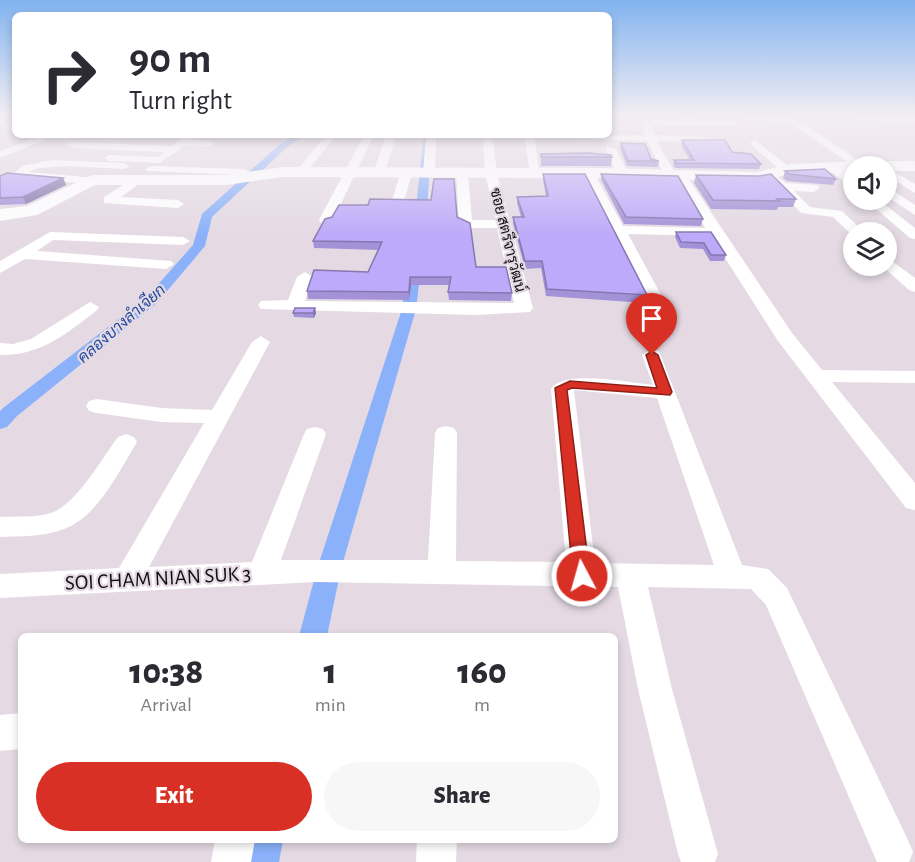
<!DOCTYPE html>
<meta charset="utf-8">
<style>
:root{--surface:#fff;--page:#f7f7f7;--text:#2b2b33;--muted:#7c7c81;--accent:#d93025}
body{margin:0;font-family:"Alegreya Sans",Sarabun,sans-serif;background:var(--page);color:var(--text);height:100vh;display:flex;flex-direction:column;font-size:22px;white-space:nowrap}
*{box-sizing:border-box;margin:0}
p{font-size:20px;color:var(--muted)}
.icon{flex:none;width:33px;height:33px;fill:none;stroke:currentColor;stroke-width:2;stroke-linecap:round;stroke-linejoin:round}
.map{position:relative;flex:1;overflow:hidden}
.details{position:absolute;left:18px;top:633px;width:600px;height:210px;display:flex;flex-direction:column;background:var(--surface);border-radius:9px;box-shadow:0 3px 9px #0003}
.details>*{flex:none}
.hud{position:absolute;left:12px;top:12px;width:600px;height:126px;border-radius:9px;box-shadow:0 3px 9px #0003;background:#fff;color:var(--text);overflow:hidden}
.buttons{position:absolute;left:843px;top:156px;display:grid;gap:12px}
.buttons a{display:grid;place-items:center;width:54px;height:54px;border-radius:50%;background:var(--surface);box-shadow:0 3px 9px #0003;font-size:30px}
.pin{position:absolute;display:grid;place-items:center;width:51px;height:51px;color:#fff;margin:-62px -26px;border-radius:50% 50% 50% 0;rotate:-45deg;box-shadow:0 0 6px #0007}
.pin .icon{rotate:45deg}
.me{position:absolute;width:66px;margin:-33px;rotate:354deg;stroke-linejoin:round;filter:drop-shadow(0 0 4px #0008)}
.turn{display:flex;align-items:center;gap:21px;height:126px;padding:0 18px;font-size:27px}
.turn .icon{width:78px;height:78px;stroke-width:2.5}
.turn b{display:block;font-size:42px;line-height:51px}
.eta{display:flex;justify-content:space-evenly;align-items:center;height:102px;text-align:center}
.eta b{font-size:36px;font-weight:800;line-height:42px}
.primary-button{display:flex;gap:12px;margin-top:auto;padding:12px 18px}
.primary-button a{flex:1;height:69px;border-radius:36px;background:var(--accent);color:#fff;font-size:24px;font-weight:800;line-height:69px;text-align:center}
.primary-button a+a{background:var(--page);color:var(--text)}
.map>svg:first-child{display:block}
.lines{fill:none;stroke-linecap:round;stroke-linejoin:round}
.canal{fill:#8ab1f9;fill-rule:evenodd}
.street{fill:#fff;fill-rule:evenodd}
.secondary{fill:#fff;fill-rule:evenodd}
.wall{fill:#a392d7}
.shaded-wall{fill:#8577af}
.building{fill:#beaafa;stroke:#8577af;stroke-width:1.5}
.route{fill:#d93025;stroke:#8d1f18;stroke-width:1.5}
.labels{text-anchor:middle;stroke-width:4.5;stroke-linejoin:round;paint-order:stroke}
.far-street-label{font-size:15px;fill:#120f12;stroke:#e5dae4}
.far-water-label{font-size:16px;font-style:italic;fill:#224b9e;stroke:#e5dae4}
.near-street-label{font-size:21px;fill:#120f12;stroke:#e5dae4}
</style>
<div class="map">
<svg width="915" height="862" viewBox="0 0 915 862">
<rect width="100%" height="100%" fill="#e5dae4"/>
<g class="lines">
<!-- canal -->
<g class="canal">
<polygon points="294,135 304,135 285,149 212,217 205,246 157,303 17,416 7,427 0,429 0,411 3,408 147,297 193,245 202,214 279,145"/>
<polygon points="424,135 432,135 426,225 420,229 414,225"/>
<polygon points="415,256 422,260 416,309 341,569 327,636 299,636 317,569 402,309 408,260"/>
<polygon points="249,840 283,840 279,862 243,862"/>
</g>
<!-- street -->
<g class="street">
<polygon points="735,116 792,116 867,166 854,166 786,121 739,120"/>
<polygon points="836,116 914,116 915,122 841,119"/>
<polygon points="688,118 733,120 738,123 733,126 652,125 655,135 705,137 705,141 701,142 657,141 675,173 684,172 792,333 822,370 915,371 915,383 832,382 915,483 915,510 906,508 778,341 711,236 628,234 672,315 663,320 654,315 583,173 593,171 623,226 705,228 675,175 670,177 664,174 647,141 580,139 575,136 645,135 643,120"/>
<polygon points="15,121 15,131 3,127"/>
<polygon points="43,135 57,135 0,158 0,151"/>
<polygon points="186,135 197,135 192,140 209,141 214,144 209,147 184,146 160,163 109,161 104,158 109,155 159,157 164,152 72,148 67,145 72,142 172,146"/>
<polygon points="326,135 336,135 305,174 297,174 297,170"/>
<polygon points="364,135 374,135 333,220 326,224 321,223 319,220"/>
<polygon points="386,135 396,135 385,173 379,176 373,173"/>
<polygon points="426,135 436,135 435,173 429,176 423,173"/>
<polygon points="524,135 534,135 540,176 530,174"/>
<polygon points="488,138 493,141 497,174 533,308 530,312 476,315 261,309 258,305 261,301 288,300 297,277 305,272 313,277 305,301 514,303 497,228 466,228 459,224 456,174 462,171 468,174 472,220 496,220 485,174 483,141"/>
<polygon points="755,140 791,168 791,172 783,172 751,145 750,143"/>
<polygon points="607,147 616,149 628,173 626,175 616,173 606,149"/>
<polygon points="51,160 124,163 130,166 124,169 67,166 39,168 28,172 96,178 98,180 92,184 18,178 12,175 22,166"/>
<polygon points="151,166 244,169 250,172 244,175 147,171 145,169"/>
<polygon points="829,166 837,166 854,179 854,188 829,170"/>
<polygon points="886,167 915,184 915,193 886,175"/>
<polygon points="406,170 412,173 404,201 398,205 394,204 392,201 400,173"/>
<polygon points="771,172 786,183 818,185 820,188 814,192 794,191 810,207 842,211 864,232 852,235 833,217 801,213 767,177 765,175"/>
<polygon points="139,175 145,179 143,181 121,197 178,200 184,204 178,208 104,203 104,197"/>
<polygon points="886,186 915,205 915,215 886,196"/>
<polygon points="866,200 879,200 915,228 915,239 910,238"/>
<polygon points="50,232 183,237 190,241 183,245 53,240 37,251 171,261 174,264 166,269 25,259 0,273 0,261"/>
<polygon points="886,257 915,278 915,292 909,290 882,266 886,266"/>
<path d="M90 302 99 307 96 311C66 334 40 356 0 355V343L13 344 31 339Z"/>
<path d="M261 336 270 342 149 567 252 562 304 434 307 429 315 427 323 429 326 434 281 560H428L435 433 438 428 446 426 454 428 457 433 456 561 566 562 551 389C564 369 630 383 653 385L642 355 652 349 659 351 742 565 768 569 787 588 907 838 913 852 909 862H877L766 605 751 589 648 587 672 689 718 854 715 862H681L678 854 638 689 618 587 316 582 0 598V574L119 568 204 423 161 422 97 413 89 411 86 406 89 401 97 399 161 408 212 410 252 342ZM574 390 657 398 714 565 595 563Z"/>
<path d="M126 434 134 437 137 442C119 471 98 517 64 529 44 537 21 536 0 537V517C16 516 36 518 51 513 77 504 102 458 118 437Z"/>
<polygon points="21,713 21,749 0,751 0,715"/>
<polygon points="215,840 255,840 251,862 211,862"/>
<polygon points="417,840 457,840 456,862 416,862"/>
</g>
<!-- secondary -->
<polygon class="secondary" points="865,161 915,161 915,171 886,171 886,166 854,166 854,172 790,174 757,182 602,178 283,177 226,185 95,185 37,215 0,221 0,209 27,206 92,175 226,175 283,167 602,168 757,172 790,164"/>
</g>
<!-- wall -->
<g class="wall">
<polygon points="682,140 732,152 761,164 759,169 675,168 673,165 674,160 690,160 681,145"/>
<polygon points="621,143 651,159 659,161 658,167 627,166 620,148"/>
<polygon points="541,154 612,157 611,166 541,166"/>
<polygon points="785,171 836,179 833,185 787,181 783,178"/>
<polygon points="543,174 647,295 645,303 546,296 541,268 525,269 513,223 513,217 521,217 517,203 517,197 546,196 543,180"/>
<polygon points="601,174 703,219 701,226 624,224 601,180"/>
<polygon points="696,175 796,199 793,207 778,207 777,210 711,209 694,183"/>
<polygon points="0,176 63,178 66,185 26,204 0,205"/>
<polygon points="457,217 476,267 512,293 511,301 449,300 448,292 450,285 411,285 409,300 308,299 307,291 368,272 378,250 314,248 313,241"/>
<polygon points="676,232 711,232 726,255 724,261 710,261 703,249 680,248 675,237"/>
<polygon points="315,308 316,313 314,318 294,317 293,313"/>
</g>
<!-- shaded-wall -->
<g class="shaded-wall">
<polygon points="63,178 66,185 26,204 23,197"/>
<polygon points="410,277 411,285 409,300 409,292"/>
<polygon points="315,308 316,313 314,318 313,313"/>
</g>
<!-- building -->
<g class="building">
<polygon points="682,140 725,140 732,152 751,154 761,164 676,163 674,160 694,160"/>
<polygon points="621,143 645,144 651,159 659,161 628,161"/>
<polygon points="588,153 611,155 612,157 541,157 541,154"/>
<polygon points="825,169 836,179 789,174 785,171"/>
<polygon points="7,173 63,178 23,197 0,198 0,176"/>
<polygon points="543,174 585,174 647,295 547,289 542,261 525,261 513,217 524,217 517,197 548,196"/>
<polygon points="601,174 678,176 703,219 626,217"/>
<polygon points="771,174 796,199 777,199 780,201 713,200 696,175 759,176"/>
<polygon points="434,179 454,179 457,217 470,223 476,267 506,267 512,293 448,292 451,277 410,277 409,292 307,291 314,270 368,272 382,242 313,241 325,219 332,217 339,205 368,205 370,199 431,200"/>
<polygon points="676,232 711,232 726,255 711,255 704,243 681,242"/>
<polygon points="295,308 315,308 313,313 293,313"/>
</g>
<!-- sky -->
<linearGradient id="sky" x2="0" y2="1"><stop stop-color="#82b3ef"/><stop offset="0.49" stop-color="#f3eef3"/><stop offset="1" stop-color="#f3eef3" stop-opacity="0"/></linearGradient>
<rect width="915" height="236" fill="url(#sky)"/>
<!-- route -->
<polygon class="route" points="652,351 658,355 672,392 670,395 572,388 567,390 590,576 588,581 576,581 573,576 555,388 570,381 657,388 646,355"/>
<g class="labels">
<!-- far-street labels -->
<g class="far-street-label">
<text transform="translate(508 240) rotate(76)" y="5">ซอย สตรีจารุวัฒน์</text>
</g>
<!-- far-water labels -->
<g class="far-water-label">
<text transform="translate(121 323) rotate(-41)" y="6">คลองบางลำเจียก</text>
</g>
<!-- near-street labels -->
<g class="near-street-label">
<text transform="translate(158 578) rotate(-3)" y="7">SOI CHAM NIAN SUK 3</text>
</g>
</g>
</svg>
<div class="buttons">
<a><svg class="icon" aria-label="sound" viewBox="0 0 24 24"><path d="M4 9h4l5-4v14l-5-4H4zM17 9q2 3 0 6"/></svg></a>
<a><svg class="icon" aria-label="layers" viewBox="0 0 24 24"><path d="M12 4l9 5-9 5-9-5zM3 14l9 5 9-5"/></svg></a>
</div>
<div class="pin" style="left:652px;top:355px;background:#d93025"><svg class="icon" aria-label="arrive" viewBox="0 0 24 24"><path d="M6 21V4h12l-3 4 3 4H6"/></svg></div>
<svg class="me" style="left:582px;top:576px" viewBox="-20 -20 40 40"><circle r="17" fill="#d93025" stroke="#fff" stroke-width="3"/><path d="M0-11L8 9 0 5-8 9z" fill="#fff"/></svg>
<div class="hud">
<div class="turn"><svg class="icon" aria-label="right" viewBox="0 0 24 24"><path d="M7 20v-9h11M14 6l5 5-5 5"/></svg><div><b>90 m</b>Turn right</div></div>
</div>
<section class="details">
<div class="eta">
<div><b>10:38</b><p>Arrival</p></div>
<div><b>1</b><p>min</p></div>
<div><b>160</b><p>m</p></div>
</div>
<div class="primary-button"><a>Exit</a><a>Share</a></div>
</section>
</div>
